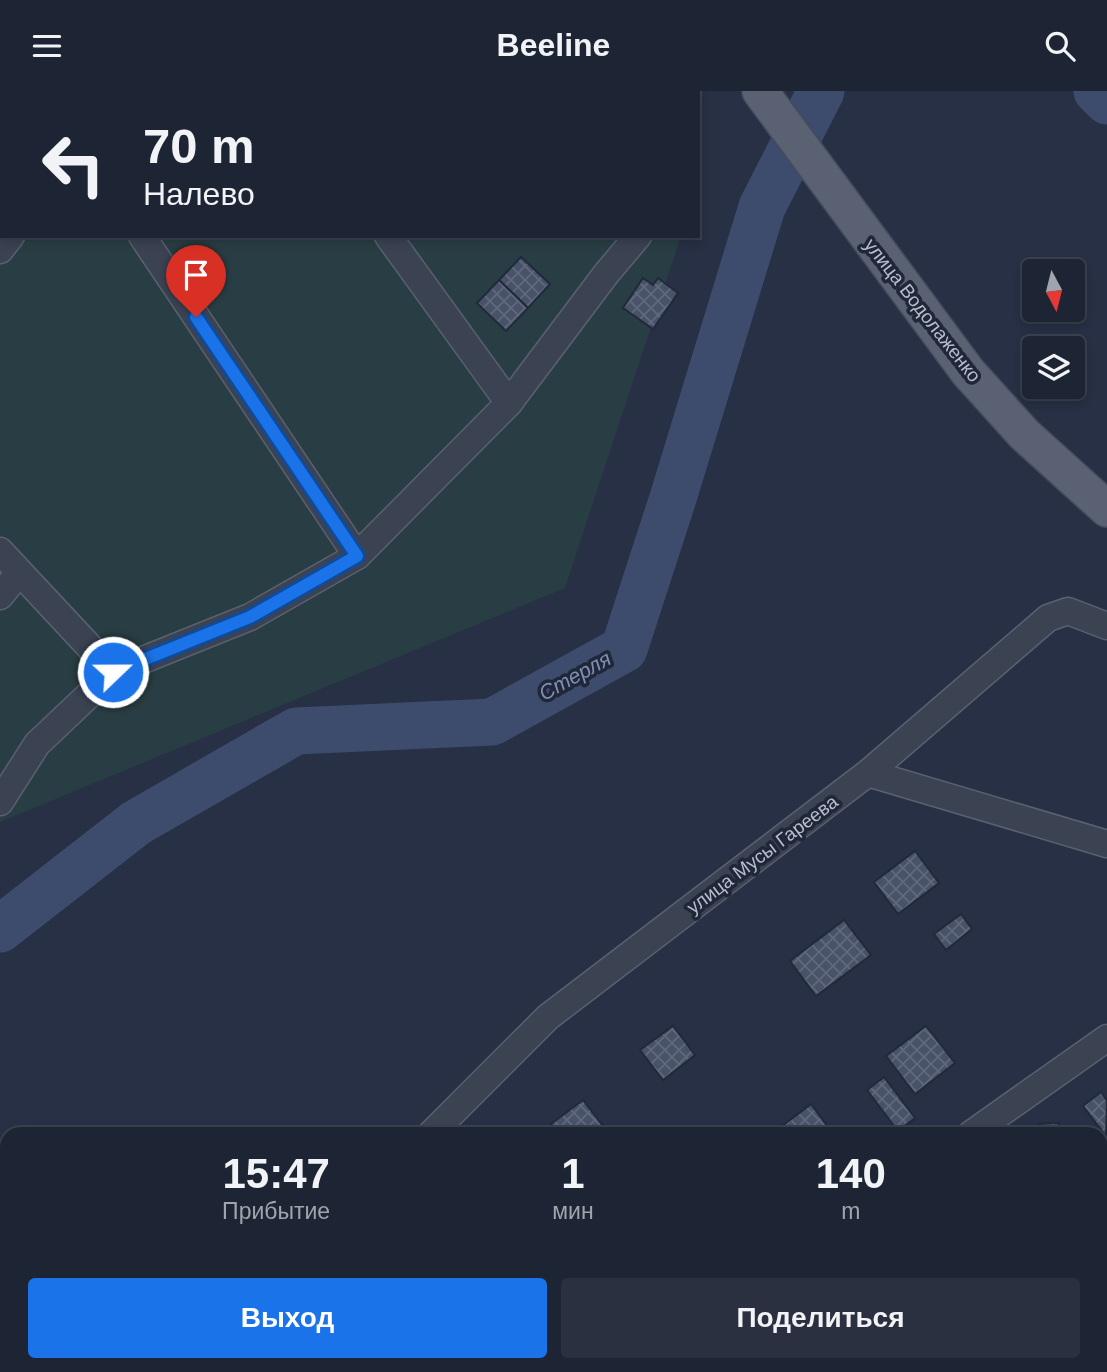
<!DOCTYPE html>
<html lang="ru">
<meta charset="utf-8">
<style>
:root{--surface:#1d2433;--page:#2a303f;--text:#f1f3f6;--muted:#a0a4ac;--line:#3b414e;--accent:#1a73e8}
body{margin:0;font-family:Helvetica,sans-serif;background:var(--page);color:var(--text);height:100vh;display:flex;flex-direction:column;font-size:26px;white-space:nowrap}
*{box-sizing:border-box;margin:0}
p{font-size:23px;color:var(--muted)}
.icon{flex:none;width:38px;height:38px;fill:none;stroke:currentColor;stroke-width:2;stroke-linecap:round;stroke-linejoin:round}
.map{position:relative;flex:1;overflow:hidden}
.panel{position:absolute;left:0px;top:1036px;width:1108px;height:245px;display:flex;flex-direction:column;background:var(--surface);border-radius:21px 21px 0 0;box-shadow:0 4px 10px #0003,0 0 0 2px var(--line)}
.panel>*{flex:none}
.guide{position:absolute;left:0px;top:0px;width:700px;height:147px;box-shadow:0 4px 10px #0003,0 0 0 2px var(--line);background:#1d2433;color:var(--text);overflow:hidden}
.needle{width:46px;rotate:173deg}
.tools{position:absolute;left:1022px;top:168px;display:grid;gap:14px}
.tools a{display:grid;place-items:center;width:63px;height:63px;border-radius:7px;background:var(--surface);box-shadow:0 4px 10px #0003,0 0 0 2px var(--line);font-size:35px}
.pin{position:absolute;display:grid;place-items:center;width:60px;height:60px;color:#fff;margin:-72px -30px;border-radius:50% 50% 50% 0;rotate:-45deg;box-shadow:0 0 7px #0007}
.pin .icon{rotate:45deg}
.me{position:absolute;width:77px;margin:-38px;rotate:68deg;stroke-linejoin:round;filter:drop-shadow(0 0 5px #0008)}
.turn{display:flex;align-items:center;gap:24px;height:147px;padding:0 28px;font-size:32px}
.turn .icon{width:91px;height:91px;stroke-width:2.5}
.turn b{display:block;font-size:49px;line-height:60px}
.eta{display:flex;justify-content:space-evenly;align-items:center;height:119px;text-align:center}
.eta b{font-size:42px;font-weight:700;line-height:49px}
.cta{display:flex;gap:14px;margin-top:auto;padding:14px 28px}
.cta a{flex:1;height:80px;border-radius:7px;background:var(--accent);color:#fff;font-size:28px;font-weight:700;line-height:80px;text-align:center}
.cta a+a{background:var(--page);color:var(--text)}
header{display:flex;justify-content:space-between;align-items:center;height:91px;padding:0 28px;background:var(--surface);font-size:32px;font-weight:700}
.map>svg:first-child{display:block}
.green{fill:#293e44}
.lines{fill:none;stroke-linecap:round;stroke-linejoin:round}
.river{stroke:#3d4c6c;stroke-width:47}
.building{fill:url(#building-cross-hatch);stroke:#22293b;stroke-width:2}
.minor-casing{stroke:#5a6070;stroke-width:29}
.major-casing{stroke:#454b5c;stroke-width:38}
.minor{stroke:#3b4353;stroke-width:26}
.major{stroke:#596173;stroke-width:35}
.route-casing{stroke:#114b97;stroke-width:18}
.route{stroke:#1a73e8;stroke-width:12}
.labels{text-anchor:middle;stroke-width:7;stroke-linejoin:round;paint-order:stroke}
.street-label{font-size:19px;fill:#b9becd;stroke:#202739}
.water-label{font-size:21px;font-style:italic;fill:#8090b4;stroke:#202739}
</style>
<header><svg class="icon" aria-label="menu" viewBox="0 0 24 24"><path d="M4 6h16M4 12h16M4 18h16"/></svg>Beeline<svg class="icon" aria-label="search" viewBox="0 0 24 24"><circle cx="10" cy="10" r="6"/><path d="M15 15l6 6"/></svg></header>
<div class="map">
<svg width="1107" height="1281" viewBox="0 0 1107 1281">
<defs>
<pattern id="building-cross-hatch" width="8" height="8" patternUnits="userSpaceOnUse" patternTransform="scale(1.75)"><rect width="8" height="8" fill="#485268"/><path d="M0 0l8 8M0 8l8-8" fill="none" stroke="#60697c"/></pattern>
</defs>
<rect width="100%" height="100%" fill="#273044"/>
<!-- green -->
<polygon class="green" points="0,0 591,0 593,2 2,2 2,145 681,145 565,497 0,731"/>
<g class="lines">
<!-- river -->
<g class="river">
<polyline points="1097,0 1107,10"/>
<polyline points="0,838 136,732 296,640 492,631 624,558 673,407 762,116 821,0"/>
</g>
</g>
<!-- building -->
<g class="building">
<polygon points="521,166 550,193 528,217 499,189"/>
<polygon points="643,187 653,194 658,187 678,202 653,238 623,217"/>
<polygon points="499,189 528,217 506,240 477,212"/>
<polygon points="915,760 939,792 898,823 874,791"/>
<polygon points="961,823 972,838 946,859 934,843"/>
<polygon points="844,829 871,864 816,905 790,870"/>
<polygon points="673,935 695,964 663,989 640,959"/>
<polygon points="926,935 955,972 915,1003 886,965"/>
<polygon points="884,986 915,1027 898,1040 867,999"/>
<polygon points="1101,1001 1107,1010 1106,1045 1083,1015"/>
<polygon points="583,1009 609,1043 559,1043 551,1033"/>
<polygon points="811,1013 833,1043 787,1043 781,1036"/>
<polygon points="1059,1032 1059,1043 1038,1043 1038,1033"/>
<polygon points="1107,1231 1107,1269 1101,1261 1101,1235"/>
<polygon points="475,1274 506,1274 511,1281 466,1281"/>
</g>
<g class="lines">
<defs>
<g id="minor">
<polyline points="285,0 285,2"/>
<polyline points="660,0 661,2"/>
<polyline points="130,2 132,0"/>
<polyline points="499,2 501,0"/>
<polyline points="142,145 357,465"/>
<polyline points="388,145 509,312"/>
<polyline points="0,159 11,145"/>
<polyline points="0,460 113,581 250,526 357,465 509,312 606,183 638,145"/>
<polyline points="0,505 19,482"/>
<polyline points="868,682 1107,753"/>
<polyline points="0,711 37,653 113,581"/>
<polyline points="431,1043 548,926 868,682 1048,527 1068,520 1107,535"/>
<polyline points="971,1043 1107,947"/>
<polyline points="386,1281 387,1274"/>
<polyline points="654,1281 663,1274"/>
<polyline points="973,1281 973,1274"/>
</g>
<polyline id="major" points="760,0 968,281 1024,343 1107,418"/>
</defs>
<!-- minor casing -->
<use href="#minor" class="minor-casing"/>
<!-- major casing -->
<use href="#major" class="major-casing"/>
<!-- minor -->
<use href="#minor" class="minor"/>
<!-- major -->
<use href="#major" class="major"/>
</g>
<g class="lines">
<defs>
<polyline id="route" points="113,581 250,526 357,465 196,226"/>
</defs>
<!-- route casing -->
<use href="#route" class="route-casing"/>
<!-- route -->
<use href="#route" class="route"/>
</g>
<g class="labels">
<!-- street labels -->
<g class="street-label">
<text transform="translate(923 219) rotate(52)" y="7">улица Водолаженко</text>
<text transform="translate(762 763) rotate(-37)" y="7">улица Мусы Гареева</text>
</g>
<!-- water labels -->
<g class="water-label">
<text transform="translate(575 585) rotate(-29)" y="7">Стерля</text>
</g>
</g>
</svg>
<div class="tools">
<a><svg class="needle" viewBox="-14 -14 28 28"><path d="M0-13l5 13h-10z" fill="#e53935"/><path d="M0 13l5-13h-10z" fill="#a0a4ac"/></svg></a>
<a><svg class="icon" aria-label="layers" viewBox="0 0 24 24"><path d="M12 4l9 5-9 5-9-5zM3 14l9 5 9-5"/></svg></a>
</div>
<div class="pin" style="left:196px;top:226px;background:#d93025"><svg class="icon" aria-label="arrive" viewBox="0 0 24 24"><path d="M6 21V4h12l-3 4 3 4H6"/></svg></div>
<svg class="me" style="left:113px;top:581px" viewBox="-20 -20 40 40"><circle r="17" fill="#1a73e8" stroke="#fff" stroke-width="3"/><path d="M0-11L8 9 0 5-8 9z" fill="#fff"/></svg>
<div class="guide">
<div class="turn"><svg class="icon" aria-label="left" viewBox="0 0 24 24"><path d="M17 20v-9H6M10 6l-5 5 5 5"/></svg><div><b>70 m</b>Налево</div></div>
</div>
<section class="panel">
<div class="eta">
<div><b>15:47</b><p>Прибытие</p></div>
<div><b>1</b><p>мин</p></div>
<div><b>140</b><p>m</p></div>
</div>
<div class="cta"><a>Выход</a><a>Поделиться</a></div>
</section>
</div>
